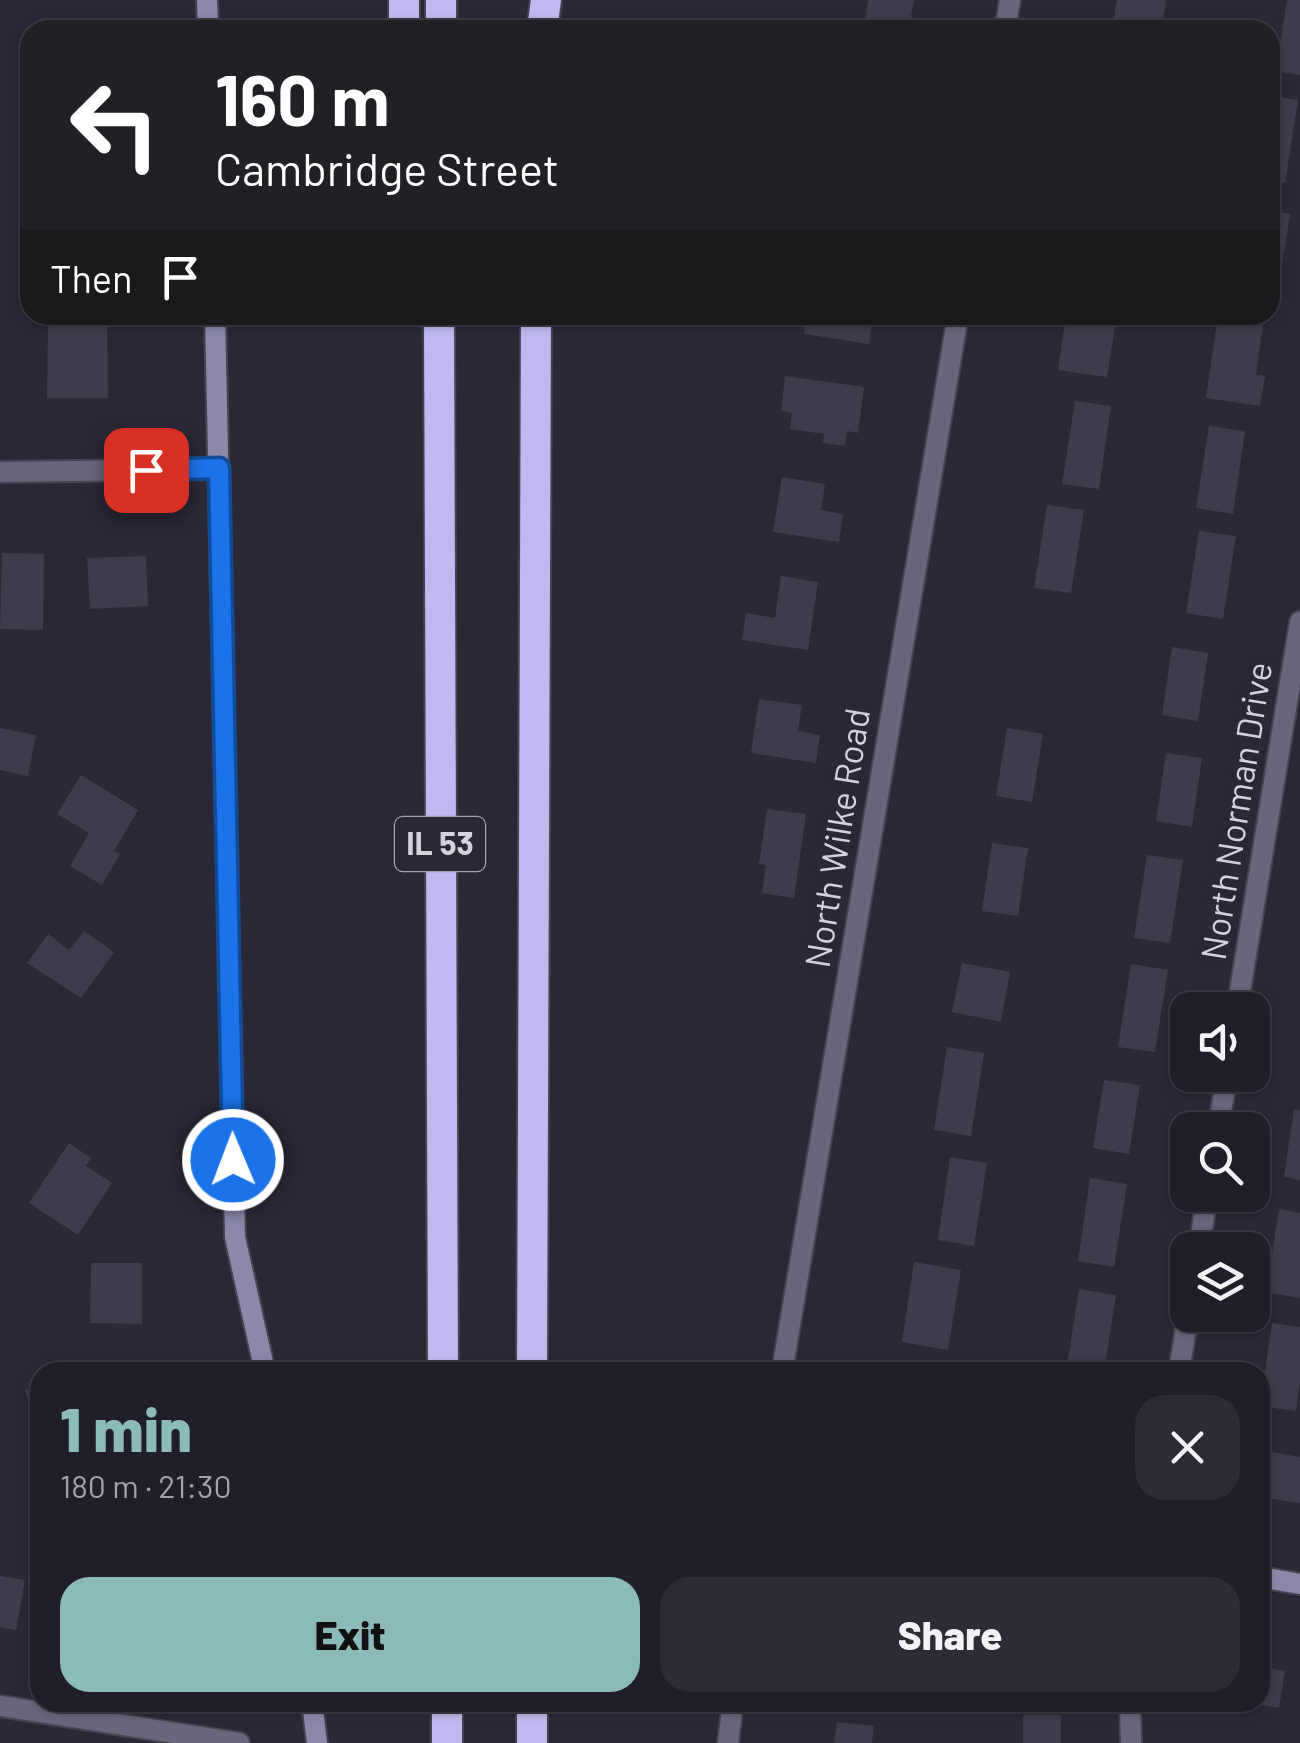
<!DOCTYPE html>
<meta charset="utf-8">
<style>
:root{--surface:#201e29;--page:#2d2b35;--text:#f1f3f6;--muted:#a2a2a8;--line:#3d3c46;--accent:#8bbbb9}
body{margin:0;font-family:Barlow,sans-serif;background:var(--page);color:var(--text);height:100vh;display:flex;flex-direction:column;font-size:38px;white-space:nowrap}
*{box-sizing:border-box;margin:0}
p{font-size:32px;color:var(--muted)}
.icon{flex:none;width:55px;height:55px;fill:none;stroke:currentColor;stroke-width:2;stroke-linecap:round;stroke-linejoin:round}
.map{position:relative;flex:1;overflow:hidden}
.panel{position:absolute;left:30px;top:1362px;width:1240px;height:350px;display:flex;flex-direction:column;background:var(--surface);border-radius:30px;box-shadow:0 2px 8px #0004,0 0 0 2px var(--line)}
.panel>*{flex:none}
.banner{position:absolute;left:20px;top:20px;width:1260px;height:305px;border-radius:30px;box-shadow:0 2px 8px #0004,0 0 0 2px var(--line);background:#202124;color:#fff;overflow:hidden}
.fabs{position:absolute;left:1170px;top:992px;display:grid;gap:20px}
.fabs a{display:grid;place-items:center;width:100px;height:100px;border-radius:20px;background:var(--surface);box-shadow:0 2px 8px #0004,0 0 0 2px var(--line);font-size:50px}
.pin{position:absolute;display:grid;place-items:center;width:85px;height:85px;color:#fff;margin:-42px;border-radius:20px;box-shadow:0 5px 15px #0006}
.me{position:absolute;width:110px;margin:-55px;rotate:359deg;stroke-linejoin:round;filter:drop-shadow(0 0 8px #0008)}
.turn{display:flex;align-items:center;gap:35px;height:210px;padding:0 30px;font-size:45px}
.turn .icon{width:130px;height:130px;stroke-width:2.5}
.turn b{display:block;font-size:70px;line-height:85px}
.then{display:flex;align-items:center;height:95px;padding:0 30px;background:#0003;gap:20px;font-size:38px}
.round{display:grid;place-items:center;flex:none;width:105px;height:105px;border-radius:30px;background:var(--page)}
.head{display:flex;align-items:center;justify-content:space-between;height:170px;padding:0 30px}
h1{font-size:60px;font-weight:800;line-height:75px;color:var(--accent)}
.primary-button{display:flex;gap:20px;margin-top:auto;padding:20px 30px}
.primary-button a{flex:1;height:115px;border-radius:30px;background:var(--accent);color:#111;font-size:40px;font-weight:800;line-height:115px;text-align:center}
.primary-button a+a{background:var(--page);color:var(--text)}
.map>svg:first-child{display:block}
.building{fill:#3e3c4c}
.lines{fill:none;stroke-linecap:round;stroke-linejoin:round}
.street-casing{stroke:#454351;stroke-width:24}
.secondary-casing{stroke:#454351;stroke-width:24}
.highway-casing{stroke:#454351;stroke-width:34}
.street{stroke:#68667c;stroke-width:20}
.secondary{stroke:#8b88ab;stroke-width:20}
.highway{stroke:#bfb9ef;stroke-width:30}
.route-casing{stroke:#114b97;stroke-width:25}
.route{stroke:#1a73e8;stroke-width:18}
.labels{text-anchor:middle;stroke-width:10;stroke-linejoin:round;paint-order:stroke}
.shield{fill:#2a2837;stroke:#a0a0aa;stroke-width:2.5}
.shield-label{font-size:32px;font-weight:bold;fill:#d3d3dc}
.street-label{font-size:35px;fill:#d3d3dc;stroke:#2a2837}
</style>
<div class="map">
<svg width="1300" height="1743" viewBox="0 0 1300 1743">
<rect width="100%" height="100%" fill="#2a2837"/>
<!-- building -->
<g class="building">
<polygon points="868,0 914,0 911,17 931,21 929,30 864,30"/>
<polygon points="1117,0 1166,0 1162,30 1112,30"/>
<polygon points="1287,0 1300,0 1300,75 1276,71"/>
<polygon points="41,18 83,19 83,30 41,30"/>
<polygon points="1270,96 1298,100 1285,183 1270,180"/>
<polygon points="1270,210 1290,214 1277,296 1270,295"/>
<polygon points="806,315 873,316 869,344 804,334"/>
<polygon points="1066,315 1117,315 1107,377 1058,370"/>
<polygon points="1218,315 1264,315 1256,375 1265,376 1260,406 1206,398"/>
<polygon points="48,323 107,323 108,398 47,398"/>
<polygon points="785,376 864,387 858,433 847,431 845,446 823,443 824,434 790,429 792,413 781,411"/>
<polygon points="1075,401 1111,406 1099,489 1062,484"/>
<polygon points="1209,426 1245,431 1233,514 1196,508"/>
<polygon points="782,477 825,484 821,510 843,514 839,542 773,532"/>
<polygon points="1047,505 1084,510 1071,593 1034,588"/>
<polygon points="1199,531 1236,536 1223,619 1186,613"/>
<polygon points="2,553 44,554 43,630 0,629"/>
<polygon points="146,556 148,606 90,609 87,558"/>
<polygon points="781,576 818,582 808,650 742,640 746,613 775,618"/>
<polygon points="1172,647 1208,653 1198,721 1162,715"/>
<polygon points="759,699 802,705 798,731 820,735 816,763 751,753"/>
<polygon points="0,728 36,735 28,776 0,770"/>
<polygon points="1007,728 1043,734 1032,802 996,796"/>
<polygon points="1166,753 1202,758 1192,827 1156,821"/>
<polygon points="81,775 138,810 114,851 120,854 102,885 70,866 89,833 57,814"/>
<polygon points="767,809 806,814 794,898 762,893 766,865 759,864"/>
<polygon points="992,843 1028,848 1018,916 982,911"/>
<polygon points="1147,855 1183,860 1170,943 1134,938"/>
<polygon points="84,931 114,952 81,998 27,963 48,934 69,950"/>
<polygon points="962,963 1010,972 1001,1022 952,1012"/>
<polygon points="1131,964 1168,970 1155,1052 1118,1047"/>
<polygon points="947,1047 984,1053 971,1136 934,1130"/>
<polygon points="1104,1080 1140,1085 1129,1154 1093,1148"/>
<polygon points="1294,1109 1300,1110 1300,1180 1284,1177"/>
<polygon points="69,1143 91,1158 86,1166 112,1183 78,1235 29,1203"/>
<polygon points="950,1157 987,1163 974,1246 938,1240"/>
<polygon points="1090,1178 1127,1184 1114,1267 1078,1261"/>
<polygon points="1279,1209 1300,1213 1300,1298 1266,1292"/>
<polygon points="914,1262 961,1270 948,1350 902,1342"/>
<polygon points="91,1263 142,1263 142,1324 90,1323"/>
<polygon points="1079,1289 1116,1295 1104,1372 1066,1372"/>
<polygon points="1272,1323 1300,1327 1300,1382 1296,1411 1260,1406"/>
<polygon points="40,1386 40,1436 39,1436 25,1390"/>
<polygon points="1260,1450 1300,1457 1300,1503 1260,1497"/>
<polygon points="0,1576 25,1580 16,1630 0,1627"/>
<polygon points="1260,1667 1285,1671 1279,1708 1260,1705"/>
<rect x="1023" y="1715" width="38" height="28"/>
<polygon points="837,1722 874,1726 872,1743 834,1743"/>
</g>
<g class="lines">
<defs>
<g id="street">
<polyline points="1005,30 1010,0"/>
<polyline points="0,472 219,469"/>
<polyline points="1237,1010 1300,622"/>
<polyline points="1218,1130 1227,1075"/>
<polyline points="1199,1250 1207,1195"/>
<polyline points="782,1372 958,315"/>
<polyline points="1179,1372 1188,1315"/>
<polyline points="1130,1702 1131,1743"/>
<polyline points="0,1706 239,1743"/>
<polyline points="728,1743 733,1702"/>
</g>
<g id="secondary">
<polyline points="207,0 208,30"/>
<polyline points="215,315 235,1237 265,1372"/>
<polyline points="1260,1577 1300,1584"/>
<polyline points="312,1702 317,1743"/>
</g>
<g id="highway">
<polyline points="404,0 404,30"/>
<polyline points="441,30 441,0"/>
<polyline points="542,30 546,0"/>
<polyline points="439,315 443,1372"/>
<polyline points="532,1372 536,315"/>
<polyline points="447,1702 447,1743"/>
<polyline points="532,1743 532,1702"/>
</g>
</defs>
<!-- street casing -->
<use href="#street" class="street-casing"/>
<!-- secondary casing -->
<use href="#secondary" class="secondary-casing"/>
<!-- highway casing -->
<use href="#highway" class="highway-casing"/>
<!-- street -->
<use href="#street" class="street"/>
<!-- secondary -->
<use href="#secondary" class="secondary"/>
<!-- highway -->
<use href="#highway" class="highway"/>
</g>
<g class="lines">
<defs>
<polyline id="route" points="146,470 219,468 233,1160"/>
</defs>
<!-- route casing -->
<use href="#route" class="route-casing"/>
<!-- route -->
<use href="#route" class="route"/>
</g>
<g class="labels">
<!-- shield labels -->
<rect class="shield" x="395" y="817" width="90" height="54" rx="8"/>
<g class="shield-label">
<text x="440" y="855">IL 53</text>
</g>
<!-- street labels -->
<g class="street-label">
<text transform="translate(1237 811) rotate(-81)" y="12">North Norman Drive</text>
<text transform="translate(838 838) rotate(-81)" y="12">North Wilke Road</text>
</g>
</g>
</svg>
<div class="fabs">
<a><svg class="icon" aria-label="sound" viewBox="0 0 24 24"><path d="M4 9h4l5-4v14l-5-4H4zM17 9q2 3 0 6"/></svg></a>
<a><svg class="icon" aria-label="search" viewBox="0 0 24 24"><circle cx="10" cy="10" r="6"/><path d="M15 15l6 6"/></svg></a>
<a><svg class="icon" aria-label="layers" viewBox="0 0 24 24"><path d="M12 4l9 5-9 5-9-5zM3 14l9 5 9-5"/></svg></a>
</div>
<div class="pin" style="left:146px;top:470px;background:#d93025"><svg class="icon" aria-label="arrive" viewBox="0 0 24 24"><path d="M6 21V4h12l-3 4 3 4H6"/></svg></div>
<svg class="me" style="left:233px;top:1160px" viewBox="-20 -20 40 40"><circle r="17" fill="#1a73e8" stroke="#fff" stroke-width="3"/><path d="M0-11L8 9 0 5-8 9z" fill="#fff"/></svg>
<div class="banner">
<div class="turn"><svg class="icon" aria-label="left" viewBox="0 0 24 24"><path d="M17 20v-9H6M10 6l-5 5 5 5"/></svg><div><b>160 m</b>Cambridge Street</div></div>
<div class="then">Then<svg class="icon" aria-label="arrive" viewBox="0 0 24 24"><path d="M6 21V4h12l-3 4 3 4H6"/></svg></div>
</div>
<section class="panel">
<div class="head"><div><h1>1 min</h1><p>180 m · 21:30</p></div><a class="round"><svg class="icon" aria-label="close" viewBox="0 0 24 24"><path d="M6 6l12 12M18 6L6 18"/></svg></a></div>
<div class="primary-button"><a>Exit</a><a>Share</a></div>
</section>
</div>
